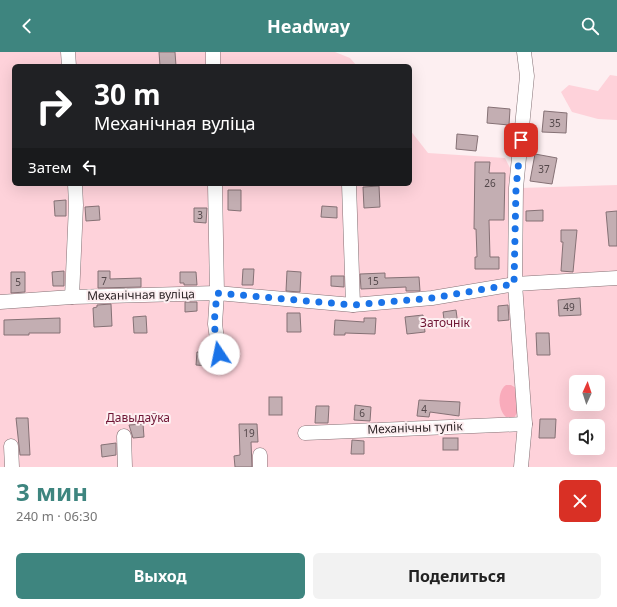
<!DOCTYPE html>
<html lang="ru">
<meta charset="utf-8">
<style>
:root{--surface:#fff;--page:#f2f2f2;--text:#222;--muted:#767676;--accent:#3e857f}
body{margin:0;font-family:"Noto Sans",sans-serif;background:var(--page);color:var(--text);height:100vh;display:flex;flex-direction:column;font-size:15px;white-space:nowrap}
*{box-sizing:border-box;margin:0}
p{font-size:13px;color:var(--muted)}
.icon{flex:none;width:22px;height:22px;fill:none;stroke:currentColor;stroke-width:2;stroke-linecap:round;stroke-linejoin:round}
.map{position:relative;height:415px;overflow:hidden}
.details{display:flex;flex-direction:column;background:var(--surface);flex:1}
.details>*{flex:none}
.banner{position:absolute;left:12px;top:12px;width:400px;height:122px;border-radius:6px;box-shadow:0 4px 16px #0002;background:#202124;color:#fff;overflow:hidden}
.needle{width:26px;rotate:3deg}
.controls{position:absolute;left:569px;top:323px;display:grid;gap:8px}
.controls a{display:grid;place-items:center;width:36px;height:36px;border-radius:6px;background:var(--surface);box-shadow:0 4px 16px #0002;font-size:20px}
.pin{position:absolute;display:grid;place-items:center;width:34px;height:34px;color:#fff;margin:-17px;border-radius:8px;box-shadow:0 2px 6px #0006}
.me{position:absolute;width:44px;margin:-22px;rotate:349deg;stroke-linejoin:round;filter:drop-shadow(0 0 3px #0008)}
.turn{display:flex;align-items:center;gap:14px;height:84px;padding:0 16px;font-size:18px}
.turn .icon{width:52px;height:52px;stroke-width:2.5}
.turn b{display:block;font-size:28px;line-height:34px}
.then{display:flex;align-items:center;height:38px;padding:0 16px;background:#0003;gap:8px;font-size:15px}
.round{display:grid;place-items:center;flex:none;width:42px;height:42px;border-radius:6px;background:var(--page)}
.overview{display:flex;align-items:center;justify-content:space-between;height:68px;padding:0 16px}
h1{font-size:24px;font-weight:700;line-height:30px;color:var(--accent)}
.action{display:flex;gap:8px;margin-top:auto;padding:8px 16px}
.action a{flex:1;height:46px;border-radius:6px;background:var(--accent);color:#fff;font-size:16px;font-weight:700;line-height:46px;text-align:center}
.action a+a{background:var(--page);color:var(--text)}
header{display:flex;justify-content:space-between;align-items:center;height:52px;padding:0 16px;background:var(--accent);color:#fff;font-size:18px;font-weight:700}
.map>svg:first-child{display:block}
.green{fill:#fed2da;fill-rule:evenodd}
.water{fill:#f9abbb}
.building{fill:#c3aeb2;stroke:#857175}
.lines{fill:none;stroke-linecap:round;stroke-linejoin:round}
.minor-casing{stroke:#847074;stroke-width:15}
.minor{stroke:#fff;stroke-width:14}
.route{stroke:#1a73e8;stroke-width:7;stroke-dasharray:0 12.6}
.labels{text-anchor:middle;stroke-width:4;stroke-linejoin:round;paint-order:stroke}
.number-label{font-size:10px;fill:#53474a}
.street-label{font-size:12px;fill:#2e2527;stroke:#fdeff1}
.park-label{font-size:12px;fill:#6e1534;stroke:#fdeff1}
</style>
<header><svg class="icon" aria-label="back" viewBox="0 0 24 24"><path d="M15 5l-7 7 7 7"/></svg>Headway<svg class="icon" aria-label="search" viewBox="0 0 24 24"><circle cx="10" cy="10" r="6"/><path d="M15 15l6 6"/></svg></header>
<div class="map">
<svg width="617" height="415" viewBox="0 0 617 415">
<rect width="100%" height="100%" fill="#fdeff1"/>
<!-- green -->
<g class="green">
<path d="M0 0H335L350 6 357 14H14V132H410V78L428 101 505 106 520 136 617 133V415H0ZM576 330H598V352H576ZM576 374H598V396H576Z"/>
<polygon points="610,23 617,24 617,68 598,67 572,60 561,40 569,33 598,39"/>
</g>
<!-- water -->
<path class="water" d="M506 333H511L516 336 518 359 514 366 509 367C498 362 496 340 506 333Z"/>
<!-- building -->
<g class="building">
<polygon points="159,0 175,0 176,14 160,14"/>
<polygon points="488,55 510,57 509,73 487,71"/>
<polygon points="544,59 567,61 566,81 542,80"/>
<polygon points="457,82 478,84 476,99 456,97"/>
<polygon points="535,102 557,106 552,132 530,129"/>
<polygon points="475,110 490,110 489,121 505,121 504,168 489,168 490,205 499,205 499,217 475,217 475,205 477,205 476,177 474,177"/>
<polygon points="379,134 380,155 364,156 363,135"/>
<polygon points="228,138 241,138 241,159 228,158"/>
<polygon points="66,148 66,164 55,164 54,149"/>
<polygon points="99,154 100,168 86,169 85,155"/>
<polygon points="322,154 337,155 337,166 321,165"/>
<polygon points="194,156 207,156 206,171 194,170"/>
<polygon points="543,158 543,169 526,169 526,159"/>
<polygon points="617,159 617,194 609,194 606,160"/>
<polygon points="561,178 577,178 573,220 561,219 563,190 561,190"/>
<polygon points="243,217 254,217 253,233 242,233"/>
<polygon points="64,219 64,234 53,234 52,220"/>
<polygon points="98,219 110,219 110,227 141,226 141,235 98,236"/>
<polygon points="287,219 301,220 300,240 286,239"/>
<polygon points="11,220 25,220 25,240 11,241"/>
<polygon points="180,220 196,220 197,233 184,233 184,231 180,231"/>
<polygon points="385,221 385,226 419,225 420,239 406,239 406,235 361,237 360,222"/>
<polygon points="331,224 344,224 344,235 331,234"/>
<polygon points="580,246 581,263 559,264 558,248"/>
<polygon points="185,250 197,250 197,259 185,260"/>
<polygon points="111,252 112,274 94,275 93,256 97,255 97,253"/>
<polygon points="508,253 509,268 498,269 498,254"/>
<polygon points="456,258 458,273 445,275 443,260"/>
<polygon points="287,261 300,261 301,280 287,280"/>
<polygon points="423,263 425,280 407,282 405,265"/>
<polygon points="146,264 147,281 134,281 133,265"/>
<polygon points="60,266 60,281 29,281 29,283 4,283 4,268"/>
<polygon points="364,266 376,266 375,282 345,281 345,283 334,283 335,268 364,270"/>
<polygon points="536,281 549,281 550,303 537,303"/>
<polygon points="197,300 210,301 209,314 196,313"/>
<rect x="269" y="345" width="13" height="18"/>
<polygon points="419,348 460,350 459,364 430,360 429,365 417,364"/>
<polygon points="355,353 371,355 370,369 354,368"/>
<polygon points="316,354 329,354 328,371 315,371"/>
<polygon points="16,366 28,366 30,403 20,403"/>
<polygon points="540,367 556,367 555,386 539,386"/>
<polygon points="143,372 144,385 133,386 129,373"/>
<polygon points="239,372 257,372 258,390 251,390 252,415 235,415 234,404 240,403"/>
<rect x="443" y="386" width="15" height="12"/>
<polygon points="352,388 364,389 364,402 351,402"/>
<polygon points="116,391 116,403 102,405 101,393"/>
</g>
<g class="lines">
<defs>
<g id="minor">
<polyline points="68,0 69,14"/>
<polyline points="213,0 213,14"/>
<polyline points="215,132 217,241 215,272 219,302"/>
<polyline points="349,132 353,253"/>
<polyline points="72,245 76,153 75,132"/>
<polyline points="0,250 72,245 217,241 353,253 432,246 515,232 617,226"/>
<polyline points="305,381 525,372"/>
<polyline points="124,384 125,415"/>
<polyline points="11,394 12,415"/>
<polyline points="260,403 260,415"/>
<polyline points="521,415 525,372 515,232 516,136 527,24 524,0"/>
</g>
</defs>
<!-- minor casing -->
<use href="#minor" class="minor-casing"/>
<!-- minor -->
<use href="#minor" class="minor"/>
</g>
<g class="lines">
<!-- route -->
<polyline class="route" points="219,302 214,272 217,241 353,253 432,246 514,232 516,136 521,88"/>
</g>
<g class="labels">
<!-- number labels -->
<g class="number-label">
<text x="555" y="75">35</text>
<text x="544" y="121">37</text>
<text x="490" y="135">26</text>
<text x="200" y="167">3</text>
<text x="104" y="233">7</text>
<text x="373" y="233">15</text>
<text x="18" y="234">5</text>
<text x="569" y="259">49</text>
<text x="424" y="361">4</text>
<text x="362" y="365">6</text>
<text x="249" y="385">19</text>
</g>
<!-- street labels -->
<g class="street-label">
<text transform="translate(141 243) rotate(-1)" y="4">Механічная вуліца</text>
<text transform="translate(415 376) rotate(-2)" y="4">Механічны тупік</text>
</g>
<!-- park labels -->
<g class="park-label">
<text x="445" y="275">Заточнік</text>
<text x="138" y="370">Давыдаўка</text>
</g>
</g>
</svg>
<div class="controls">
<a><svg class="needle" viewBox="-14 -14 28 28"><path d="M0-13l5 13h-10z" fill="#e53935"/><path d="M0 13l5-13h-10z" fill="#767676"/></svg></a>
<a><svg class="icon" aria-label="sound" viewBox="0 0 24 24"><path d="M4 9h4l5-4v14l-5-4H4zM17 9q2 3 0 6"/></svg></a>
</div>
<div class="pin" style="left:521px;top:88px;background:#d93025"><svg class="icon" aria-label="arrive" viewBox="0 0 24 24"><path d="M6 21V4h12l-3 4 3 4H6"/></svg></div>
<svg class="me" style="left:219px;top:302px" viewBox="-20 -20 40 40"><circle r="19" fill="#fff"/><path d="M0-13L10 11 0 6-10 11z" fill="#1a73e8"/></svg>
<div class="banner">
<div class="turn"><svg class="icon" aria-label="right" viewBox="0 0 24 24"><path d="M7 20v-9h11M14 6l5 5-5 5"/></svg><div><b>30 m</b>Механічная вуліца</div></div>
<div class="then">Затем<svg class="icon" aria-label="left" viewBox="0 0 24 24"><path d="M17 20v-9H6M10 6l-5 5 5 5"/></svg></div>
</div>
</div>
<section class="details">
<div class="overview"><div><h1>3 мин</h1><p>240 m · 06:30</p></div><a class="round" style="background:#d93025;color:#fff"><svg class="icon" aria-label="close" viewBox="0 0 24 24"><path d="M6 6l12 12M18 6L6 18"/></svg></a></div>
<div class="action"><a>Выход</a><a>Поделиться</a></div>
</section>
